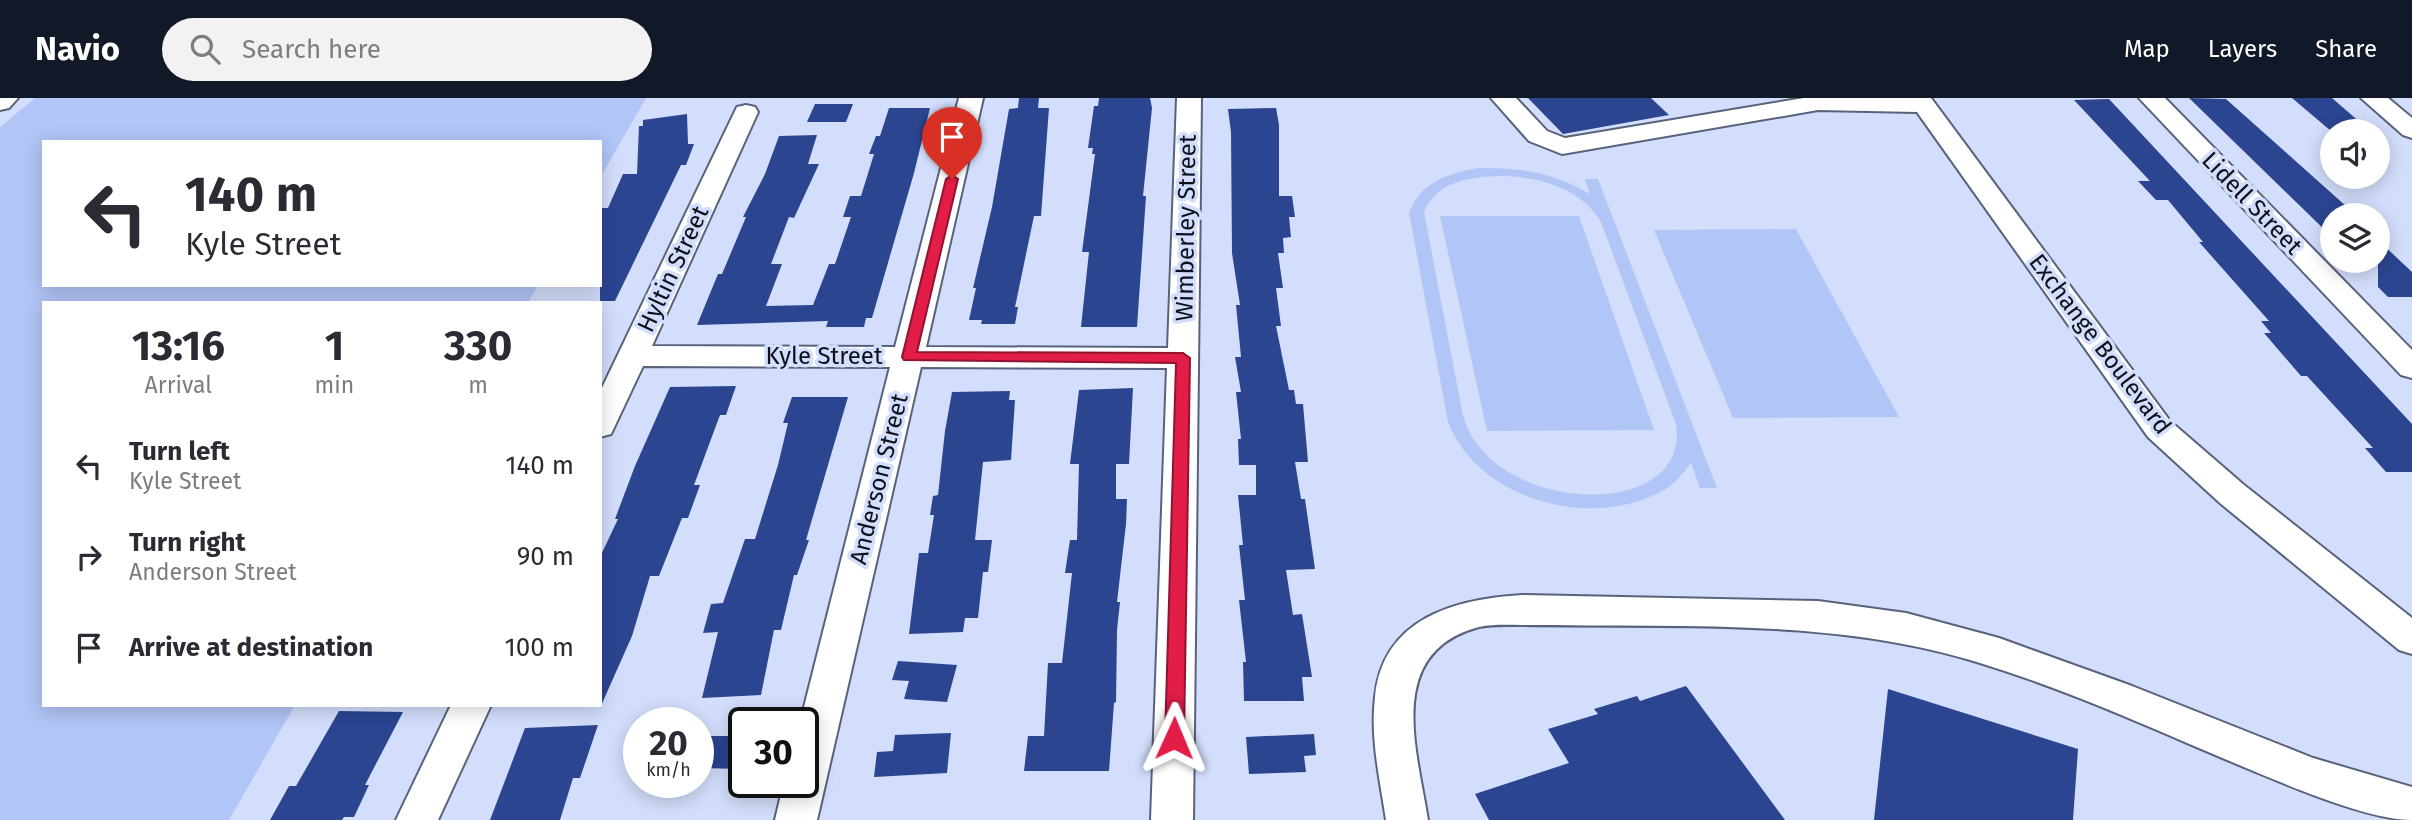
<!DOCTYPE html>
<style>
:root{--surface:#fff;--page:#f2f2f3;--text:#2b2b33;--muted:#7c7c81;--accent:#111827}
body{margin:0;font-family:"Fira Sans",sans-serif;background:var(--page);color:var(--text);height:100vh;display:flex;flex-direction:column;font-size:26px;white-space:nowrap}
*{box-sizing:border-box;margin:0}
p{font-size:23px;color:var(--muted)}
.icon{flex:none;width:38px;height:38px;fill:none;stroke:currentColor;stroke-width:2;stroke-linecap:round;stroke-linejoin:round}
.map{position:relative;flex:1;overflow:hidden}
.details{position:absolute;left:42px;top:203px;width:560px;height:406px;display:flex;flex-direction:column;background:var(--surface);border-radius:0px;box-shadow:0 4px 18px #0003}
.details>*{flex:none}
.hud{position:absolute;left:42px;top:42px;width:560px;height:147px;border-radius:0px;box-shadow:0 4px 18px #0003;background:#fff;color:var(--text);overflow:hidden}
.buttons{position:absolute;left:2320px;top:21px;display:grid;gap:14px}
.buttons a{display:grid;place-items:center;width:70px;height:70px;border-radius:50%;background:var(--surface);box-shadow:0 4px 18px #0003;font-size:35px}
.speed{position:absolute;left:623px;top:609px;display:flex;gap:14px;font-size:35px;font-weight:700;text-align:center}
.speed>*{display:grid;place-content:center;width:91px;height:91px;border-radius:50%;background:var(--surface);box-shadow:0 4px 18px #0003;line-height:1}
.speed small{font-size:18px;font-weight:400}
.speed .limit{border:4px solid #111;border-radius:10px;background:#fff;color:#111}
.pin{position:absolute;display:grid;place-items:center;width:60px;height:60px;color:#fff;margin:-72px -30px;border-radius:50% 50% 50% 0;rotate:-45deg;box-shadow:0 0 7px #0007}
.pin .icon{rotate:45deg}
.me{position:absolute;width:77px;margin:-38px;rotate:1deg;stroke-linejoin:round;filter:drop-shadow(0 0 5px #0008)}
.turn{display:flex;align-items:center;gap:24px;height:147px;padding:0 28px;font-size:32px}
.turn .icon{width:91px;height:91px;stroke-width:2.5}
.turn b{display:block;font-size:49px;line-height:60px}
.eta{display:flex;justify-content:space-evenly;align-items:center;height:119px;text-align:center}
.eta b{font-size:42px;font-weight:700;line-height:49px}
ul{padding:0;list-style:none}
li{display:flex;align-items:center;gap:21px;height:91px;padding:0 28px}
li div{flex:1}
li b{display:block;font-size:26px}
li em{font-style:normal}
header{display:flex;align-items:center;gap:42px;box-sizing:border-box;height:98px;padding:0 35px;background:var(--accent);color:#fff}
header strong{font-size:33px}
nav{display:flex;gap:38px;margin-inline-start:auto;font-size:24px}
.search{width:490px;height:63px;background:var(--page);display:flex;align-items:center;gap:18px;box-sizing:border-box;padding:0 24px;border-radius:38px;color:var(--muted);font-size:26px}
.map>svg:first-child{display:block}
.green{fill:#b1c5f6;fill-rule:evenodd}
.building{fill:#2c4591}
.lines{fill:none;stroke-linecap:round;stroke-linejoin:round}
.minor-casing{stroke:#58637b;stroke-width:4}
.minor{fill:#fff;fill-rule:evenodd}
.route{fill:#e11d48;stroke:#92132f;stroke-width:2}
.labels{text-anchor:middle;stroke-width:7;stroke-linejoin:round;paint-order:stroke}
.street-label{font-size:24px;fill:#0c101a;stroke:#d2defb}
</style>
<header>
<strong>Navio</strong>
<div class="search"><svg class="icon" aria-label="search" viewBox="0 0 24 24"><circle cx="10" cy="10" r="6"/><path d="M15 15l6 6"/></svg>Search here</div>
<nav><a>Map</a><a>Layers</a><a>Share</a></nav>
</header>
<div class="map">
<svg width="2412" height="722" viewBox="0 0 2412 722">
<rect width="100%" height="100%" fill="#d2defb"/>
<!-- green -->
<g class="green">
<polygon points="35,0 646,0 600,80 600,44 44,44 44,187 538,187 528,205 44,205 44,607 295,607 229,722 0,722 0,29"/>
<path d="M1479 70C1519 69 1555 75 1590 96L1585 81H1598L1717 390H1700L1691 365C1683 375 1676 385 1664 392 1593 433 1479 403 1448 324L1409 115C1420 84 1449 75 1479 70ZM1506 78C1542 80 1582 91 1601 124L1676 326C1692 427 1484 417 1462 313L1424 114C1438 81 1475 78 1506 78Z"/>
<polygon points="1440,118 1579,118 1654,332 1487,333"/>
<polygon points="1796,131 1899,319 1733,320 1654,132"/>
</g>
<!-- building -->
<g class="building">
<polygon points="1019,0 1039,0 1038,10 1049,10 1041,118 1034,118 1015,209 1018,209 1015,226 981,226 982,222 969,222 976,190 973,190 992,109 1009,11 1018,10"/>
<polygon points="1099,0 1150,0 1152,10 1143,98 1146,98 1137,229 1081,229 1089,154 1082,154 1095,56 1092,56 1093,50 1088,50 1094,8 1098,8"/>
<polygon points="1528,0 1651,0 1669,17 1563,36"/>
<polygon points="2189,0 2226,1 2356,117 2333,117 2333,140"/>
<polygon points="2292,0 2332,0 2370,33 2331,33"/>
<polygon points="2109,1 2412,326 2412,374 2386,374 2365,350 2373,350 2307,278 2301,278 2264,235 2271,235 2261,223 2269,223 2199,144 2203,144 2168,102 2156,102 2138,83 2150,83 2074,2"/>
<polygon points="815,6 853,6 846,24 807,24"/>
<polygon points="889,10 930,10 914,75 872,220 866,220 864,229 826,229 828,223 697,227 718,176 722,176 746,119 743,119 765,76 779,38 817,37 808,66 819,66 794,120 789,119 771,166 782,166 766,208 813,207 829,166 835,166 851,119 843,119 850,98 861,98 874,56 869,56 876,38 880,38"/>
<polygon points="1276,10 1279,27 1279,98 1292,98 1295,119 1289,119 1291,139 1283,140 1284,155 1278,155 1283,190 1276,190 1281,228 1276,228 1289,292 1294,292 1296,306 1303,306 1308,364 1295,364 1301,401 1305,401 1315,471 1286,472 1293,517 1302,516 1312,579 1302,579 1304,603 1244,603 1243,564 1246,564 1239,502 1245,502 1239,447 1243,447 1238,397 1256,397 1256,367 1239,367 1238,341 1241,341 1236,294 1241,294 1235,259 1241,259 1236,207 1240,207 1232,155 1231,34 1228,11"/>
<polygon points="687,16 688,46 694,46 686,67 681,67 615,203 600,203 600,110 608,110 623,76 637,76 639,28 643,28 643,22"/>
<polygon points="2378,142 2412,174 2412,199 2388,199 2378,189"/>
<polygon points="736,288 726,317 720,317 694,387 700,387 688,420 682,420 659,478 650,478 632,538 600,610 600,459 618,421 615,421 635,368 670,289"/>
<polygon points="1133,290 1129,366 1116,366 1116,401 1127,401 1126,426 1117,504 1120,504 1117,532 1116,604 1114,605 1109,673 1024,673 1028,638 1044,638 1048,565 1062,565 1072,475 1065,475 1070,442 1077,442 1079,366 1070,366 1079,292"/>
<polygon points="1010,293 1009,302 1015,302 1011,362 983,364 975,442 992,442 988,474 983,474 978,520 965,520 963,534 909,536 919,455 928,455 934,417 930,417 933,398 938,397 945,333 952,294"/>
<polygon points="792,299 848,299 806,442 809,442 797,477 794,477 781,532 774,532 761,597 702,600 718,534 703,535 711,506 723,505 745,441 755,441 778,367 788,325 783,325"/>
<polygon points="898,563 957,567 947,604 904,601 909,583 892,582"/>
<polygon points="1686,588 1785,722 1489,722 1475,696 1569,665 1548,631 1598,616 1594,611 1637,598 1640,603"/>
<polygon points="1888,591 2078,651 2073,722 1874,722"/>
<polygon points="339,613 403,614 365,687 369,687 354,719 344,719 342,722 270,722 289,688 296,688"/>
<polygon points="598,627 580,680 573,680 560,722 490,722 525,630"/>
<polygon points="951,635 947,675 874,679 877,654 893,653 895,637"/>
<polygon points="1314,636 1316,657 1304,658 1306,674 1249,676 1246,639"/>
<polygon points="698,638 744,638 744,671 698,670"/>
</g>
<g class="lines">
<defs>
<g id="minor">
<polygon points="0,0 18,0 9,10 0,12"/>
<polygon points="959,0 983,0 926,249 1168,250 1177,0 1201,0 1193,722 1151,722 1167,270 921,269 817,722 775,722 784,684 803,684 803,625 800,625 890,269 643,268 611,336 600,339 600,294 737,9 746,7 755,9 758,14 652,248 895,249"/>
<polygon points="1491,0 1516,0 1547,33 1565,40 1804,0 1931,0 2170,323 2244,387 2412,520 2412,556 2399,552 2220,405 2148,339 1917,14 1818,12 1562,56 1529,43"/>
<polygon points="2139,0 2165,0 2412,252 2412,280 2401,277"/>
<polygon points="2361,0 2388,0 2412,20 2412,40 2403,37"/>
<path d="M1522 497 1818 503 1906 515 1999 540 2132 588 2313 660 2412 689V722C2369 722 2292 689 2251 672 2162 635 2072 593 1980 565 1834 519 1673 530 1522 527 1508 527 1493 526 1479 529 1384 554 1417 652 1428 722H1386C1380 682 1370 640 1375 599 1383 520 1455 501 1522 497Z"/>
<polygon points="451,607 491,607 438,722 396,722"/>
</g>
</defs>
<!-- minor casing -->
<use href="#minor" class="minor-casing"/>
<!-- minor -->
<use href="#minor" class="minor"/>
</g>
<!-- route -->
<polygon class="route" points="952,77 958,81 917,254 1183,255 1190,260 1184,640 1181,646 1174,649 1167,646 1165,640 1176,265 904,262 902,259 946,81"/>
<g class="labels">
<!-- street labels -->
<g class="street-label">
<text transform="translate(2252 105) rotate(46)" y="8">Lidell Street</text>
<text transform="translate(1186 130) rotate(-89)" y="8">Wimberley Street</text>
<text transform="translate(673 171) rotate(-65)" y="8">Hyltin Street</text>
<text transform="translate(2100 246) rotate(53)" y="8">Exchange Boulevard</text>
<text x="824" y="266">Kyle Street</text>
<text transform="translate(879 381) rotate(-76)" y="8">Anderson Street</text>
</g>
</g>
</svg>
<div class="buttons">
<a><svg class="icon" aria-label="sound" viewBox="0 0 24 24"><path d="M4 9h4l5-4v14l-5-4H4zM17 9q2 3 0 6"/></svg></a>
<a><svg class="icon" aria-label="layers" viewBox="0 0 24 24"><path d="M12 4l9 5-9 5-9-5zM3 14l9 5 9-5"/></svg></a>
</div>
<div class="speed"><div>20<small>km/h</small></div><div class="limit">30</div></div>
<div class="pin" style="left:952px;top:81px;background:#d93025"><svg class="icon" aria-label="arrive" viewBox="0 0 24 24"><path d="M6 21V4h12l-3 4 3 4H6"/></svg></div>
<svg class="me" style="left:1174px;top:640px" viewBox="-20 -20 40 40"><path d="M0-17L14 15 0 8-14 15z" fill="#e11d48" stroke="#fff" stroke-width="4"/></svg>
<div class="hud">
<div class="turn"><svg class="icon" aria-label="left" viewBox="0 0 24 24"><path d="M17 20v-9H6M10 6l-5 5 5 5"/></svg><div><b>140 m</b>Kyle Street</div></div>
</div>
<section class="details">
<div class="eta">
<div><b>13:16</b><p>Arrival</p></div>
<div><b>1</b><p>min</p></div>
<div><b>330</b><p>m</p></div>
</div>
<ul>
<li><svg class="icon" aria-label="left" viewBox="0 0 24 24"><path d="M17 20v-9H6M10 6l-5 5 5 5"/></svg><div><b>Turn left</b><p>Kyle Street</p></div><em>140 m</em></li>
<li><svg class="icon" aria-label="right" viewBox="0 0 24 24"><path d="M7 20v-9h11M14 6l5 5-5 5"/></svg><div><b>Turn right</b><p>Anderson Street</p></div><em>90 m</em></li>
<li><svg class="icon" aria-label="arrive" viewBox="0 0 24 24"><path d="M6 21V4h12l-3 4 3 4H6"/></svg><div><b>Arrive at destination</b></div><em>100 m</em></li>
</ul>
</section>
</div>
